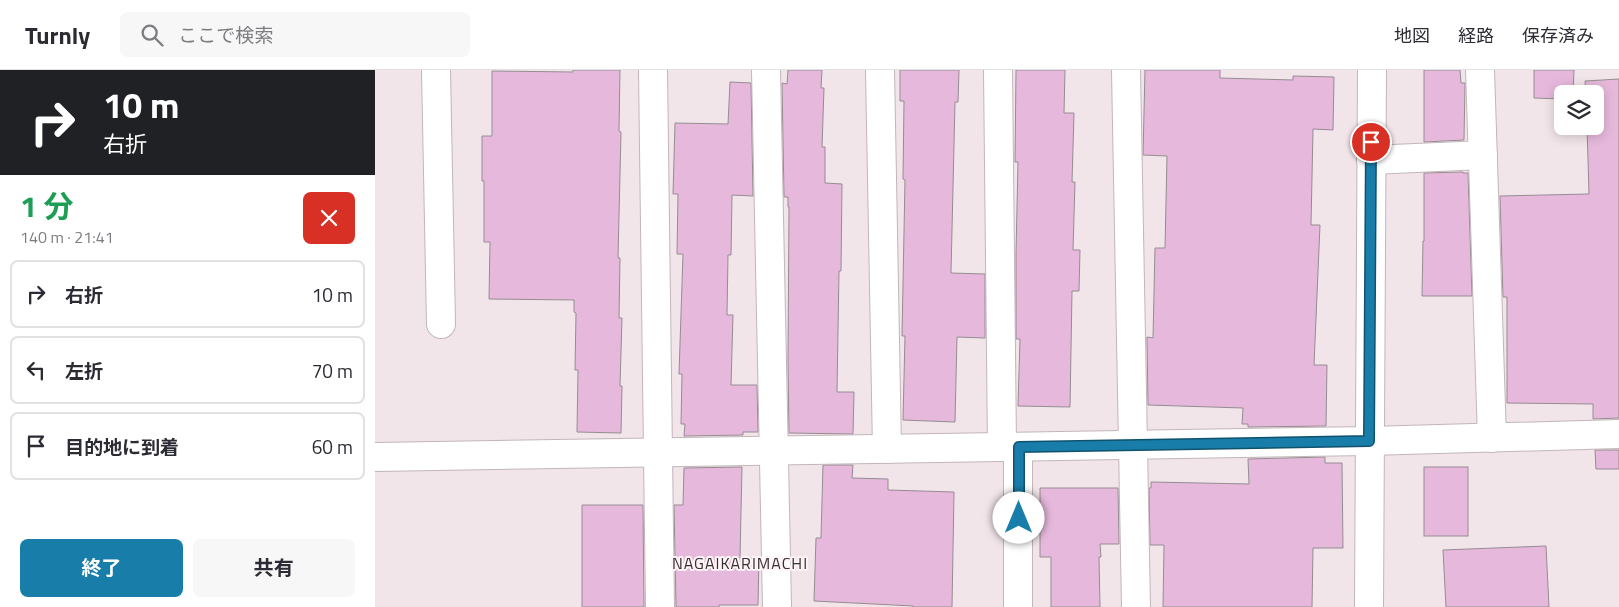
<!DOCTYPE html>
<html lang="ja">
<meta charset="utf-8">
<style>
:root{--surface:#fff;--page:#f7f7f7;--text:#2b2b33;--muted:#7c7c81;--line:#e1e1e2;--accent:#187ea9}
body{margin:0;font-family:"Titillium Web","Noto Sans JP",sans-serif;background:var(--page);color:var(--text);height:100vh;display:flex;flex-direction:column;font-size:19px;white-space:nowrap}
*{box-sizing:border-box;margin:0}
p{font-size:16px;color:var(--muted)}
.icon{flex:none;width:28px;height:28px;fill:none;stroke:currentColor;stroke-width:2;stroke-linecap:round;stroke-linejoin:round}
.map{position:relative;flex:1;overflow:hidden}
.side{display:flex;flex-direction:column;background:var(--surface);width:375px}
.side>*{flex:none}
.hud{background:#202124;color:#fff;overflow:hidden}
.tools{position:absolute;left:1179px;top:15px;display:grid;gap:10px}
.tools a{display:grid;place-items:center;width:50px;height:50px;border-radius:8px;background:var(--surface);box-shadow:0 2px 12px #0003;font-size:25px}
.pin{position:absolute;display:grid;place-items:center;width:42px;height:42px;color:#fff;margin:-21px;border:2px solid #fff;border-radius:50%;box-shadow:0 1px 5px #0007}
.me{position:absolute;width:55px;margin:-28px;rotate:0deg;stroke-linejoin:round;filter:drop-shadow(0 0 4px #0008)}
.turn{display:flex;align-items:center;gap:18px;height:105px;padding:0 20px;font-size:22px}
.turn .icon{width:65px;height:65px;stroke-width:2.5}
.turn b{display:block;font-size:35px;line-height:42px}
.round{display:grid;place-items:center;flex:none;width:52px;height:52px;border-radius:8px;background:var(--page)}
.overview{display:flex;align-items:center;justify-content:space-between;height:85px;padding:0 20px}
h1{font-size:30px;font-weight:700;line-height:38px;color:#1e9e55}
.primary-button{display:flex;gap:10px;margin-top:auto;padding:10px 20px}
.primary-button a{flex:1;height:58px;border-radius:8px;background:var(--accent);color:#fff;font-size:20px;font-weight:700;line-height:58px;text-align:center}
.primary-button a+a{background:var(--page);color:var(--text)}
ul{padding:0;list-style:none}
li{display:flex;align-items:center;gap:15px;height:68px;margin:0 10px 8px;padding:0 10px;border:2px solid var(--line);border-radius:8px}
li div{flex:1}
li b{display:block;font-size:19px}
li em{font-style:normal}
header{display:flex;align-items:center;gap:30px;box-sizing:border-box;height:70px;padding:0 25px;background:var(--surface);border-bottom:1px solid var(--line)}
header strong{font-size:24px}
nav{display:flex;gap:28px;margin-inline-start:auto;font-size:18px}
.search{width:350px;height:45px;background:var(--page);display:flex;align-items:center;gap:12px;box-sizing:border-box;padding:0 18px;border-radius:8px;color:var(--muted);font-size:19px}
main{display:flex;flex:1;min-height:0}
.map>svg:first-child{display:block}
.building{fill:#e6b9dc;stroke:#958c92}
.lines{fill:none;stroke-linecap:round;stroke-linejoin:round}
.minor-casing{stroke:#c2b6b9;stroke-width:30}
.minor{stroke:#fff;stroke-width:28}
.route-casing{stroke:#10526e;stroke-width:12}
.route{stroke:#187ea9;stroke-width:9}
.labels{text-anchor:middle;stroke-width:4;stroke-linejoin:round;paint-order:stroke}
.quarter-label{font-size:16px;letter-spacing:1px;fill:#353031;stroke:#fef3f6}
</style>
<header>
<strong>Turnly</strong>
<div class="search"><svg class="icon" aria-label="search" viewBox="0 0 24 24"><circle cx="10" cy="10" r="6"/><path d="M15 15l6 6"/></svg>ここで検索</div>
<nav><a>地図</a><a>経路</a><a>保存済み</a></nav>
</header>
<main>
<section class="side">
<div class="hud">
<div class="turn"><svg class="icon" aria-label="right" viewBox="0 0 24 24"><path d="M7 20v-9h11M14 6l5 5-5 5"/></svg><div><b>10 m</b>右折</div></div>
</div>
<div class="overview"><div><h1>1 分</h1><p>140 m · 21:41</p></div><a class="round" style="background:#d93025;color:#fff"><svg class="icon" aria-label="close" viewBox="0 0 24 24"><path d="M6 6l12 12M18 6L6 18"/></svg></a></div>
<ul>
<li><svg class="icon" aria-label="right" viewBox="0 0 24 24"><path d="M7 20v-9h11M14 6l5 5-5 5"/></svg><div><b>右折</b></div><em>10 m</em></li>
<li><svg class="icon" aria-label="left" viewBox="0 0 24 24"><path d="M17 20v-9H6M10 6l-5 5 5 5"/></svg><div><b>左折</b></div><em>70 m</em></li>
<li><svg class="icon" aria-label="arrive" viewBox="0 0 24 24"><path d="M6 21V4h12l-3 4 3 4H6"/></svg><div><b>目的地に到着</b></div><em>60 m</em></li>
</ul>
<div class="primary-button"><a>終了</a><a>共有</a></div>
</section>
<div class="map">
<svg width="1244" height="537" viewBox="0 0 1244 537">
<rect width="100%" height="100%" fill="#f2e5e9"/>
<!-- building -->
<g class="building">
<polygon points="198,0 245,0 244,61 246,62 243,188 245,188 244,248 247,248 245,316 247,316 246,363 202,362 203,300 200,300 201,243 199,242 199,230 114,229 115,172 109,172 109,111 107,111 107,66 117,66 117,1 198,2"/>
<polygon points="413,0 447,0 446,18 449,18 447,77 450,77 450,113 467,114 466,201 464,201 462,322 479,322 478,364 414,363 413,291 414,137 413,137 413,127 409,127 407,13 412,14"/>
<polygon points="525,0 584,0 583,32 580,32 576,203 610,204 610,268 582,267 580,352 528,350 530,266 527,266 530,110 528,109 529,31 525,31"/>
<polygon points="641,0 690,0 689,43 699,43 697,112 700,112 698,180 705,180 704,221 697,221 695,337 643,336 645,269 641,269 641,183 643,92 640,92"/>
<polygon points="770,0 845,0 845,8 918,10 918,6 959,7 958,60 938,59 936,155 945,155 939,295 952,295 951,356 873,357 873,354 867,354 868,338 773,335 772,267 778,268 780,178 790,178 792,86 768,85"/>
<polygon points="1049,0 1085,0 1086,13 1090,13 1089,70 1049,72"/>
<polygon points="1159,0 1199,0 1198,24 1188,24 1188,29 1159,28"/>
<polygon points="1244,9 1244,348 1218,349 1218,334 1132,333 1132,227 1128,227 1125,126 1214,124 1212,56 1220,56 1220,24 1211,24 1210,11"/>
<polygon points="355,12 376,13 378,126 357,125 356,185 353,185 352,245 358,245 356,315 382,315 383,362 368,362 368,365 309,366 310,354 306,354 307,304 304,304 308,184 302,184 303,124 298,124 300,53 353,54"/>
<polygon points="1088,102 1088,103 1093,103 1097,226 1047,226 1048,171 1049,171 1049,103"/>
<polygon points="1220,380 1244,380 1244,399 1221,399"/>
<polygon points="950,387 950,393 967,393 968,478 938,478 937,537 788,537 789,475 775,475 774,418 776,418 776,412 874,414 873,389"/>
<polygon points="448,395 478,395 477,408 513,409 513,420 579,422 577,537 538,537 538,536 439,531 441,468 446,468"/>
<polygon points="367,397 365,488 384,488 383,535 344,535 344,537 301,537 299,435 308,435 309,398"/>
<rect x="1049" y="397" width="44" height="69"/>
<polygon points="665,418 743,418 744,474 725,474 726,487 724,487 725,537 676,537 676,487 665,487"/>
<polygon points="207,435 268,435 269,537 207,537"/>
<polygon points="1171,476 1174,537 1071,537 1068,480"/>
</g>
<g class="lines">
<defs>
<g id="minor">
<polyline points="61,0 66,254"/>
<polyline points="278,0 285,537"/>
<polyline points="391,0 402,537"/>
<polyline points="505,0 512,379"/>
<polyline points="623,0 627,377"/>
<polyline points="751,0 761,537"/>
<polyline points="1105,0 1117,368"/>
<polyline points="996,90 1108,85"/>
<polyline points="0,387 994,371 1244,364"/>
<polyline points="643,537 643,377"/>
<polyline points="994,537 997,0"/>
</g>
</defs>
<!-- minor casing -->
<use href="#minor" class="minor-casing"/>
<!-- minor -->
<use href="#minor" class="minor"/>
</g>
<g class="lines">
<defs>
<polyline id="route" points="644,448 644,377 994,371 996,72"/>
</defs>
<!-- route casing -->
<use href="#route" class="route-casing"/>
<!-- route -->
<use href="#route" class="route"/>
</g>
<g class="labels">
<!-- quarter labels -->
<g class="quarter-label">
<text x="365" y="499">NAGAIKARIMACHI</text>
</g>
</g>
</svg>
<div class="tools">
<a><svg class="icon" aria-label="layers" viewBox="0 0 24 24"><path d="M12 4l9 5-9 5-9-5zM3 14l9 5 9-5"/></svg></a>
</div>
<div class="pin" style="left:996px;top:72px;background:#d93025"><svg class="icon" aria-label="arrive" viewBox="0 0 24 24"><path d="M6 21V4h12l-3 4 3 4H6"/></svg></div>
<svg class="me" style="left:644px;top:448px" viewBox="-20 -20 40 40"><circle r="19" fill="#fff"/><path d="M0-13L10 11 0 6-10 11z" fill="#187ea9"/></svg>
</div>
</main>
